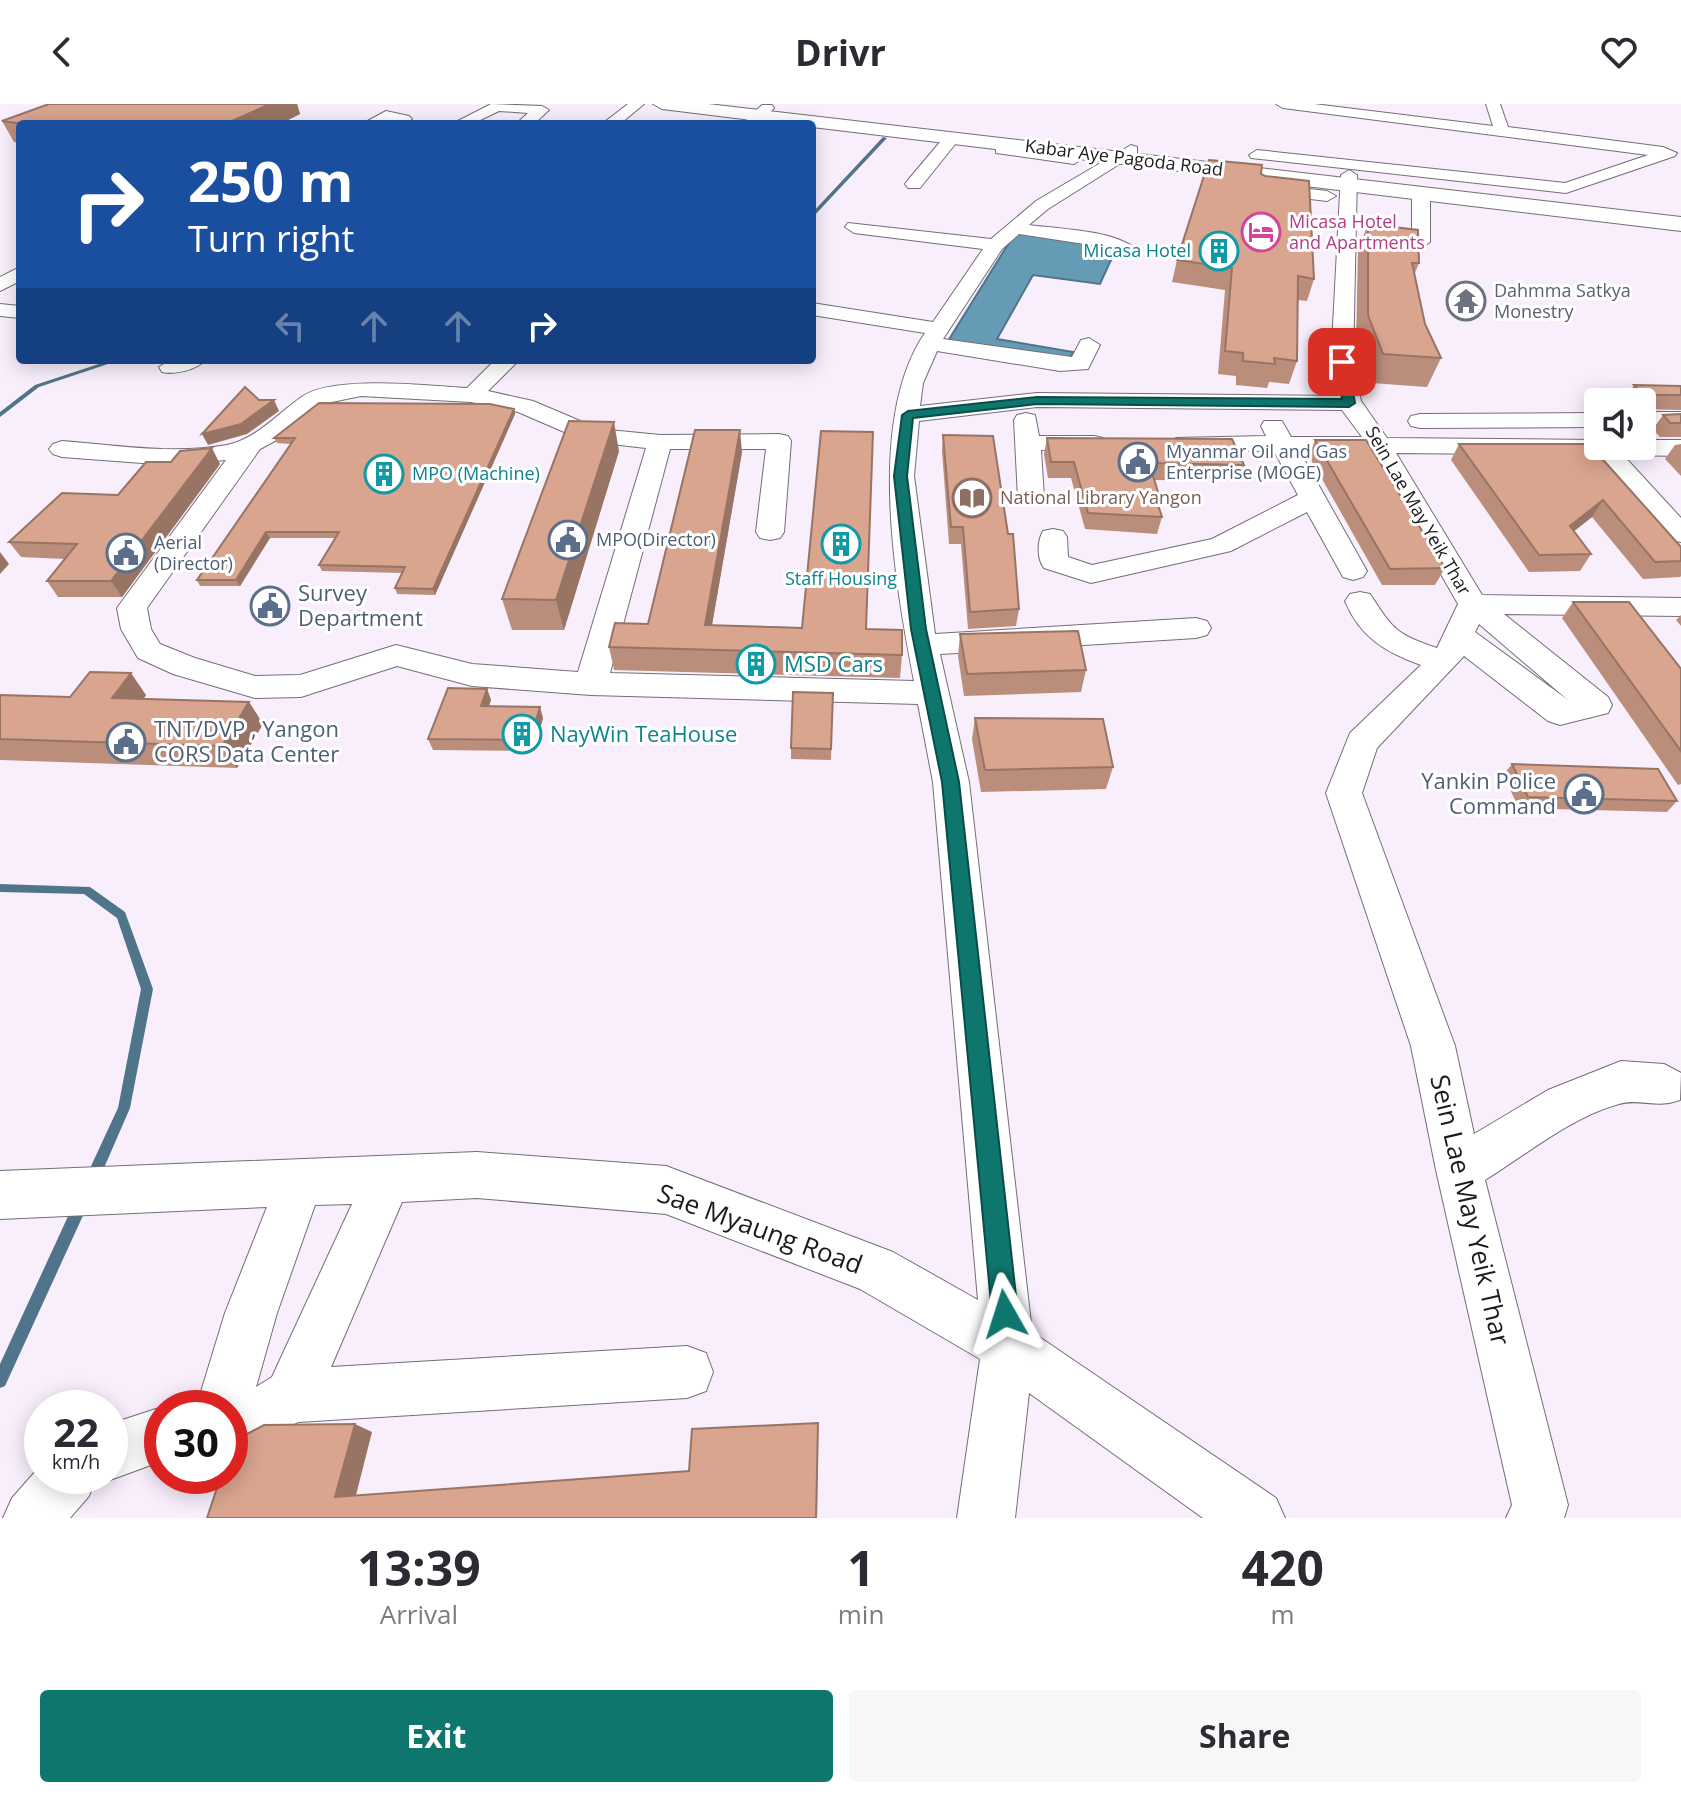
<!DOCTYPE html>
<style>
:root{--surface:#fff;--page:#f7f7f7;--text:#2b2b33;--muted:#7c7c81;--accent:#0f766e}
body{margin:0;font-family:"Open Sans",sans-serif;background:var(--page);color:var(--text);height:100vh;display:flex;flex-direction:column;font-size:30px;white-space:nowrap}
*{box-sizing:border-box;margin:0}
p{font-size:26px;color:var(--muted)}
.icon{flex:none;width:44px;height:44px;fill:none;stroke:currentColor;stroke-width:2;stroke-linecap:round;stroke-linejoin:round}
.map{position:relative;height:1414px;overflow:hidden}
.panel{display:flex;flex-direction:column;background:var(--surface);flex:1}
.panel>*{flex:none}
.top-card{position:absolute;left:16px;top:16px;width:800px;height:244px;border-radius:8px;box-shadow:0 4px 20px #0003;background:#1a4fa0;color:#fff;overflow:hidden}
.tools{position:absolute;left:1584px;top:284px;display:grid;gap:16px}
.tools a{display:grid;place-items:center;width:72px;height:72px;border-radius:8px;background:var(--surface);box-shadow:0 4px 20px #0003;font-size:40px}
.speed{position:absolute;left:24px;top:1286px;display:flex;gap:16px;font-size:40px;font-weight:700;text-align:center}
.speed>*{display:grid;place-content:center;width:104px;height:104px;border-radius:50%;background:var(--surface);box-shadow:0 4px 20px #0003;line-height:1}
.speed small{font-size:20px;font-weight:400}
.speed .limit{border:12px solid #d22;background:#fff;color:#111}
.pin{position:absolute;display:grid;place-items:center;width:68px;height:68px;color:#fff;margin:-34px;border-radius:16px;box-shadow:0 4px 12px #0006}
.me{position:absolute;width:88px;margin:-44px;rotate:354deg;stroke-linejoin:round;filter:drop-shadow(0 0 6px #0008)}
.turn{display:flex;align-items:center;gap:28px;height:168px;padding:0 40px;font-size:36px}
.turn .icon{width:104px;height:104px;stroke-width:2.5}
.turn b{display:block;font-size:56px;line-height:68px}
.lanes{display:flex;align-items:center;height:76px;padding:0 40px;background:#0003;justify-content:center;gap:40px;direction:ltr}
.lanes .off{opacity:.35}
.eta{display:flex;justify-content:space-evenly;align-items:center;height:136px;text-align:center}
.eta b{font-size:48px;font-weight:700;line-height:56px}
.cta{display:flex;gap:16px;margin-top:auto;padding:16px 40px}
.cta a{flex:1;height:92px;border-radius:8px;background:var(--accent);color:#fff;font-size:32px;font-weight:700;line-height:92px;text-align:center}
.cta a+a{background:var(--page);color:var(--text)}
header{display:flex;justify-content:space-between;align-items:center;height:104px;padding:0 40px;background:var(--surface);font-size:36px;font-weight:700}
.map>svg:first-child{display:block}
.water{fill:#669bb6;stroke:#507489;stroke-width:2}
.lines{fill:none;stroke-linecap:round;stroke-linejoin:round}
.stream{fill:#507489;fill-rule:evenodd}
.minor-casing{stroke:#756d79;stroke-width:2}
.major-casing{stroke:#756d79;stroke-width:2}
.minor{fill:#fff;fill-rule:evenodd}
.major{fill:#fff;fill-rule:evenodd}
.wall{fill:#bb8e7b}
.shaded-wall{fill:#987464}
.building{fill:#d9a58f;stroke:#987464;stroke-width:2}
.route{fill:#0f766e;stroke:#0a4d48;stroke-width:2}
.labels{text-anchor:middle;stroke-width:6;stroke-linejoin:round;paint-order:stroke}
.far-street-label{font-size:18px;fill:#1d1a1f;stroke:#fff}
.far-hotel-label{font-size:18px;fill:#b23c85;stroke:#fff;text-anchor:start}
.far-culture-label{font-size:18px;fill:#0d838f;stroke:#fff;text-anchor:end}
.far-worship-label{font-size:18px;fill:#5b616d;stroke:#fff;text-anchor:start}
.far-service-label{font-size:18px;fill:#4e5e75;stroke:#fff;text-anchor:start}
.far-education-label{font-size:18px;fill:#785e54;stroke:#fff;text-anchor:start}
.service-label{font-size:22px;fill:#4e5e75;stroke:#fff;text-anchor:start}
.culture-label{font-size:22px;fill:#0d838f;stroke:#fff;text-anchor:start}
.near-street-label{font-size:26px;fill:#1d1a1f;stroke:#fff}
</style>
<header><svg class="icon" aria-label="back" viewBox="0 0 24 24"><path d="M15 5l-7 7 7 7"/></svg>Drivr<svg class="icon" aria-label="heart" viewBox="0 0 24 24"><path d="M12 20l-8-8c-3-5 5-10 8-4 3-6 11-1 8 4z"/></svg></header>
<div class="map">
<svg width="1681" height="1414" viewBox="0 0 1681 1414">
<rect width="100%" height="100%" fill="#f8eefc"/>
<!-- water -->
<polygon class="water" points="1015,129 1117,143 1100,180 1033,171 997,235 1073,248 1069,257 948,237"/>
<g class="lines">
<!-- stream -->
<g class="stream">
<polygon points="883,33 887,34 812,114 812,109"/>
<polygon points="111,256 120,256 39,283 0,313 0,308 35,281"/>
<polygon points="0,780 90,783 125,808 153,885 130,1004 97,1080 92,1082 87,1080 85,1075 118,1004 141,885 117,814 84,790 0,788"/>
<polygon points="81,1093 86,1095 88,1100 86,1105 5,1282 0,1284 0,1260 76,1095"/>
</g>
<defs>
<g id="minor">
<polygon points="491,0 542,2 549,6 534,20 516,20 528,9 499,7 472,20 452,20"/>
<polygon points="628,0 644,0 620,20 602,20"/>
<polygon points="1276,0 1314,0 1493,22 1486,0 1500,0 1508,23 1663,43 1677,49 1675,52 1566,89 1251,54 1249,51 1257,46 1565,79 1648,51 1283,4"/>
<polygon points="762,1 772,1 774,4 759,20 742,20"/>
<polygon points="386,7 409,12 412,15 404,20 388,17 362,20"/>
<polygon points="952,29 960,34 920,84 908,84 905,80 908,76 946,31"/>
<polygon points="1008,36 1014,38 1015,43 1074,50 1082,55 1074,60 996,49 996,43"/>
<path d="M1131 41 1137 43V49L1048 105 1029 121C1058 125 1118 126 1138 147L1135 151 1128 153 1104 143 1019 130 1002 145 943 235 1072 253 1081 236 1089 234 1100 241 1088 265 1060 267 937 247 923 279 920 302 1037 289 1336 292 1331 258 1341 71 1349 66 1357 71 1353 258 1361 297 1387 334 1598 336V342H1642V336H1681V352L1623 351 1681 414V438L1671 436 1595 351 1396 349 1482 491 1681 494V512L1504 510 1608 593 1612 601 1608 609 1560 621 1548 617 1464 552 1377 644 1362 689 1455 942 1474 1030 1548 986 1621 957 1664 960 1681 969 1680 996C1655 1005 1640 994 1619 1000 1571 1013 1527 1050 1485 1076L1568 1401 1564 1414H1506L1512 1401 1436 1066 1411 942 1326 689 1350 629 1421 561C1385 548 1360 533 1345 497L1350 490 1360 488 1370 490C1393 525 1395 530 1437 544L1458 500 1371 348H1300L1367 467 1363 473 1353 476 1343 473 1307 408 1231 447 1091 479 1044 464C1037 455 1037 437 1043 427L1053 425 1063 427 1067 433 1068 453 1092 461 1212 435 1298 391 1274 347 1185 346 1176 344 1173 339 1176 334 1266 332 1261 322 1264 317H1282L1291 333H1362L1342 306 1037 303 919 317 914 372 935 530 1196 514 1207 517 1211 524 1207 531 1196 534 940 550 969 678 1032 1228 1276 1394 1285 1414H1203L1029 1289 1015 1414H957L980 1255 860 1185 666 1110 477 1094 402 1098 331 1263 687 1242 706 1249 713 1268 706 1287 687 1294 298 1318 249 1345 230 1341V1304H196L225 1209 267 1103 0 1115V1067L477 1048 666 1062 893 1148 978 1196 933 678 918 600 591 591 472 582 397 562 301 593 255 594 173 570 138 554 121 525 117 504 226 356 169 361 62 353 53 350 49 345 53 340 62 337C116 341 173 351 227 341 257 335 279 308 303 292 336 271 427 282 467 284L495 256H519L488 287 533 297 599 325 660 331 779 330 788 332 791 337 784 428 780 434 770 436 760 434 756 428 766 345H670L610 569 914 577C895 479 866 315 925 229L812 211V199L933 218 983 145 854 129 845 123 848 119 991 135 1036 97ZM361 292 471 298 518 308 585 337 646 344 578 568 472 560 396 541 300 571 255 572 195 554 160 540 151 525 147 504 260 345 286 331 322 300ZM1479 520 1568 596 1475 528ZM352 1100 272 1273 256 1283 277 1209 315 1101Z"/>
<polygon points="1266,80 1327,87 1336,92 1327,97 1260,89 1257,85"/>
<polygon points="1421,84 1430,89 1430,138 1421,144 1412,138 1412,89"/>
<polygon points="20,163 20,177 0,187 0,173"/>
<polygon points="0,200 20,202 20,214 0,212"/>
<path d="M170 256H205C197 266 174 271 162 268L159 263Z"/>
<rect x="1642" y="308" width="39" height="14"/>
<polygon points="1026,309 1035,311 1039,332 1094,332 1103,334 1106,339 1103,344 1041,346 1044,394 1040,400 1022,400 1018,394 1014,316 1017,311"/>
<polygon points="1598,309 1598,323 1420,324 1411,322 1408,317 1411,312 1420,310"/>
<polygon points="162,1303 165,1304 162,1304 162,1357 110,1376 101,1372 110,1372 110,1320"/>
<polygon points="42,1360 42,1372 97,1372 89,1392 70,1414 3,1414 12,1394"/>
</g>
<polygon id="major" points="653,0 708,0 1681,113 1681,127 812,23 812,20 785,20 662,5"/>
</defs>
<!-- minor casing -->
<use href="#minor" class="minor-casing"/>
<!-- major casing -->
<use href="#major" class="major-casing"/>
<!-- minor -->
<use href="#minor" class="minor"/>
<!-- major -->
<use href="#major" class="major"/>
</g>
<!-- wall -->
<g class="wall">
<polygon points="49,0 297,0 300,10 280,20 20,20 20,39 14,38 2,17"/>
<polygon points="1261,70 1314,175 1307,197 1297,196 1297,257 1289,280 1269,278 1267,284 1236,281 1236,272 1218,270 1225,186 1172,178 1177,156"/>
<polygon points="1368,120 1419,159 1414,171 1425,220 1441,254 1427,283 1371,279 1356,240 1358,146"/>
<polygon points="1634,281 1681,282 1681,306 1642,305 1642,298 1628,298 1625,295"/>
<polygon points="514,305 515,310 435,491 397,490 395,484 402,469 322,467 319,461 336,434 270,434 240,482 200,482 197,476 291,340 277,339 274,334"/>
<polygon points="1681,310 1681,333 1660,333 1653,325 1663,311"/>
<polygon points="943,331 1019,505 1016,522 968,525 961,440 949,440 942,347"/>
<polygon points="1047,334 1244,361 1239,377 1154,376 1157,399 1162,413 1157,430 1085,425 1071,374 1048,374 1044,350"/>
<polygon points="1315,336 1445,464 1435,481 1382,481 1309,352"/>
<polygon points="1459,340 1589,340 1681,443 1681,472 1680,473 1643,475 1592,413 1574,427 1591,450 1580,467 1529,468 1451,356"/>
<polygon points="1681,340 1681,372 1665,355 1675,341"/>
<polygon points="619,347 564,526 512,526 502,495"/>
<polygon points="742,348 712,521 866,525 902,551 900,574 614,566 609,543 648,520"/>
<polygon points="220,360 122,493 58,493 47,477 65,455 21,453 9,438 118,391"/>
<polygon points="1573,498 1681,565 1681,680 1678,681 1562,514"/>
<polygon points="1681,511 1681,522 1676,516"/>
<polygon points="960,530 1086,566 1081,588 964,592 958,552"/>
<polygon points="487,585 491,596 489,602 543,614 534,647 433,646 428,635"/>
<polygon points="833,589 831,656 791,655 791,644"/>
<polygon points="0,591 70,593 146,591 143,595 249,598 263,620 237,664 0,656"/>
<polygon points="975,614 1113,663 1106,685 981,688 972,635"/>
<polygon points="1512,660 1677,697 1667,708 1519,704 1503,671"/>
</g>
<!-- shaded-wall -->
<g class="shaded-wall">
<polygon points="270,0 297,0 300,10 280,20 225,20"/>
<polygon points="274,296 279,307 247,330 208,341 202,330"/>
<polygon points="514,305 515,310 435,491 433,485"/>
<polygon points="614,318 619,347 564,526 556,496"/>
<polygon points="740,326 742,348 708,544 705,521"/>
<polygon points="212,344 220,360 122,493 111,477"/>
<polygon points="1603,396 1592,413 1559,439 1570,422"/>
<polygon points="266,428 270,434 240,482 236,476"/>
<polygon points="0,448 9,460 0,470"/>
<polygon points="131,569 146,591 129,616 112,594"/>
<polygon points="487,585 491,596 485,613 481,602"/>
<polygon points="249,598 263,620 237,664 222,642"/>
<polygon points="540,603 543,614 534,647 530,636"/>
<polygon points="818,1319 817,1414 816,1414"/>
<polygon points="355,1320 372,1328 354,1399 335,1393"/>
</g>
<!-- building -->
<g class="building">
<polygon points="49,0 270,0 225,20 24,20 2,17"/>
<polygon points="1209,56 1262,61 1261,70 1265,72 1309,77 1314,175 1298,172 1297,257 1274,254 1275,260 1243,257 1243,249 1225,247 1232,164 1177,156"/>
<polygon points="1368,120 1418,126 1419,159 1412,159 1425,220 1441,254 1383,250 1368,211"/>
<polygon points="1634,281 1681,282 1681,291 1651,291 1648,296"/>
<polygon points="245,283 259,296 274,296 241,320 202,330"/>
<polygon points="319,299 490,300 514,305 433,485 395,484 405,463 319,461 339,428 266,428 236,476 197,476 295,334 274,334"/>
<polygon points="1681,310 1681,319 1670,319 1663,311"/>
<polygon points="569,317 614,318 556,496 502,495"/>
<polygon points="695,326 740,326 705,521 802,524 821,327 873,328 866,525 902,526 902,551 609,543 615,519 648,520"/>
<polygon points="943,331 993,332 1008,430 1013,430 1019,505 970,508 963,423 951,423"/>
<polygon points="1047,334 1232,335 1244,361 1149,359 1159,391 1157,398 1162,413 1088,409 1074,358 1051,358"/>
<polygon points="1315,336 1366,336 1445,464 1390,465"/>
<polygon points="1459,340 1589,340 1681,443 1681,457 1655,458 1603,396 1570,422 1591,450 1539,451"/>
<polygon points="212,344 111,477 47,477 77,440 9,438 62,389 118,391 146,358 171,358 180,347"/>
<polygon points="1573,498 1629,498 1681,565 1681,647"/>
<polygon points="1078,527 1086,566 967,570 960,530"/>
<polygon points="90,568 131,569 112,594 249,598 222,642 0,635 0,591 70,593"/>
<polygon points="448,584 487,585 481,602 540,603 530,636 428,635"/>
<polygon points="793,588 833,589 831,645 791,644"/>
<polygon points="975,614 1103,615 1113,663 985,666"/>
<polygon points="1512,660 1658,665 1677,697 1528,693"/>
<polygon points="818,1319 816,1414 207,1414 221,1372 230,1372 230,1346 232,1338 264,1321 355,1320 335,1393 689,1367 692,1325"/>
</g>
<!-- route -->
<polygon class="route" points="1342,255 1347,258 1355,299 1349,303 1037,300 913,314 907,372 926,525 959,678 1018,1210 1014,1219 1005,1223 995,1219 992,1210 942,678 911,525 894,372 902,311 908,307 1037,293 1342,295 1336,258"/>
<!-- icons -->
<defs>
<symbol id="hotel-ring" viewBox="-11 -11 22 22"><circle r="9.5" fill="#fff" stroke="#d1479c" stroke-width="1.5"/><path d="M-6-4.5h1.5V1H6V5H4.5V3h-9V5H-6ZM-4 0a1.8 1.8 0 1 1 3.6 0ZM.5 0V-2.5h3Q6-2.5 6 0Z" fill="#d1479c"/></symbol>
<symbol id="building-ring" viewBox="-11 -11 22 22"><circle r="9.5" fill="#fff" stroke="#0f9aa8" stroke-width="1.5"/><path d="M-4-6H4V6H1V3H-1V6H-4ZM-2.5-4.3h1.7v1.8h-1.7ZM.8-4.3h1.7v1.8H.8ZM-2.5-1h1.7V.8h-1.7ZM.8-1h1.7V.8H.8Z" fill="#0f9aa8"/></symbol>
<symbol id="temple-ring" viewBox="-11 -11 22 22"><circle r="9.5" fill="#fff" stroke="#6b7280" stroke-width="1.5"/><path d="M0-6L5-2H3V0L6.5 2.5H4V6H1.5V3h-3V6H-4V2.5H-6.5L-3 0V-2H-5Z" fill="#6b7280"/></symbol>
<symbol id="civic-ring" viewBox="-11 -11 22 22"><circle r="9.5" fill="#fff" stroke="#5c6f8a" stroke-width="1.5"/><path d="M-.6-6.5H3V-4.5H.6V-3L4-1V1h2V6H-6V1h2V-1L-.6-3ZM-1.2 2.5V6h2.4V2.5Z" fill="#5c6f8a"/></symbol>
<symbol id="library-ring" viewBox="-11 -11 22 22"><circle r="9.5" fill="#fff" stroke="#8d6e63" stroke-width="1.5"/><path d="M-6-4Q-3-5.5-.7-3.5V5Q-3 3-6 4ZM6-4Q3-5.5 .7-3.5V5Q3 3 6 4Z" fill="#8d6e63"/></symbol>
</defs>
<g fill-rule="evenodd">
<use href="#hotel-ring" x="1239" y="106" width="44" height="44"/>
<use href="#building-ring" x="1197" y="125" width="44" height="44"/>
<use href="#temple-ring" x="1444" y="175" width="44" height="44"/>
<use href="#civic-ring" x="1116" y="336" width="44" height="44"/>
<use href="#building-ring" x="362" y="348" width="44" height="44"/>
<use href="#library-ring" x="950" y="372" width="44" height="44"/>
<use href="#civic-ring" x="546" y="414" width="44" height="44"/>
<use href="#building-ring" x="819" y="418" width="44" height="44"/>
<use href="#civic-ring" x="104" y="427" width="44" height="44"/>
<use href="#civic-ring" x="248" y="480" width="44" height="44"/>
<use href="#building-ring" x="734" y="538" width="44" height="44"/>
<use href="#building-ring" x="500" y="608" width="44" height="44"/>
<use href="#civic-ring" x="104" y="616" width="44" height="44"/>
<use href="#civic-ring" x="1562" y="668" width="44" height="44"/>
</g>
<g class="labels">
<!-- far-street labels -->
<g class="far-street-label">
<text transform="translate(1124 54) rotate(7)" y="6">Kabar Aye Pagoda Road</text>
<text transform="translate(1418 407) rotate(60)" y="6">Sein Lae May Yeik Thar</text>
</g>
<!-- far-hotel labels -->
<g class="far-hotel-label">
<text x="1289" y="124">Micasa Hotel<tspan x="1289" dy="21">and Apartments</tspan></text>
</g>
<!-- far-culture labels -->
<g class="far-culture-label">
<text x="1191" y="153">Micasa Hotel</text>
<text x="412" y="376" text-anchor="start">MPO (Machine)</text>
<text x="841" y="481" text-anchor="middle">Staff Housing</text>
</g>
<!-- far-worship labels -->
<g class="far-worship-label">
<text x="1494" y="193">Dahmma Satkya<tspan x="1494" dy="21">Monestry</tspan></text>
</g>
<!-- far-service labels -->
<g class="far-service-label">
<text x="1166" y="354">Myanmar Oil and Gas<tspan x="1166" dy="21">Enterprise (MOGE)</tspan></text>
<text x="596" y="442">MPO(Director)</text>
<text x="154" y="445">Aerial<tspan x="154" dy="21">(Director)</tspan></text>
</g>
<!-- far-education labels -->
<g class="far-education-label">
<text x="1000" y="400">National Library Yangon</text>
</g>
<!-- service labels -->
<g class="service-label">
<text x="298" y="497">Survey<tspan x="298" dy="25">Department</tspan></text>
<text x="154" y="633">TNT/DVP , Yangon<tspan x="154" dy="25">CORS Data Center</tspan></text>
<text x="1556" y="685" text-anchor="end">Yankin Police<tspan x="1556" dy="25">Command</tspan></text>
</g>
<!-- culture labels -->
<g class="culture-label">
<text x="784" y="568">MSD Cars</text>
<text x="550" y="638">NayWin TeaHouse</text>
</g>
<!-- near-street labels -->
<g class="near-street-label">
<text transform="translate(1470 1106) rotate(77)" y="9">Sein Lae May Yeik Thar</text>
<text transform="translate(760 1125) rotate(20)" y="9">Sae Myaung Road</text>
</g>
</g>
</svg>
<div class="tools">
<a><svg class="icon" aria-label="sound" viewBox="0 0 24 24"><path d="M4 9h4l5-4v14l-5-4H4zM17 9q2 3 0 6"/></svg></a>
</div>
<div class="speed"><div>22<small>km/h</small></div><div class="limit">30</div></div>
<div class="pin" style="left:1342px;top:258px;background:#d93025"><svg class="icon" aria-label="arrive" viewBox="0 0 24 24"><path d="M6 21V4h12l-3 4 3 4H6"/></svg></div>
<svg class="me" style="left:1005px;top:1210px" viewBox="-20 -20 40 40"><path d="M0-17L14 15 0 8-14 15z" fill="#0f766e" stroke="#fff" stroke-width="4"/></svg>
<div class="top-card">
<div class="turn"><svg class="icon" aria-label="right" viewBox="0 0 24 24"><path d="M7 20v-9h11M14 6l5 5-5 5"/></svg><div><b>250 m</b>Turn right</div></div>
<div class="lanes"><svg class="icon off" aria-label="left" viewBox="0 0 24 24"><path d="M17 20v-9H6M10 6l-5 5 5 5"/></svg><svg class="icon off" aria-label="ahead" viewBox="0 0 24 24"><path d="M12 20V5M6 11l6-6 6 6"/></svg><svg class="icon off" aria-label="ahead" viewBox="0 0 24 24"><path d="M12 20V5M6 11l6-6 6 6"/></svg><svg class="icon" aria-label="right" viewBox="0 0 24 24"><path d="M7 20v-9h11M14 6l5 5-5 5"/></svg></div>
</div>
</div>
<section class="panel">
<div class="eta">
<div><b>13:39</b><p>Arrival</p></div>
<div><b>1</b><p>min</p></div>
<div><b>420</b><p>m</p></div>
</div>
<div class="cta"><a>Exit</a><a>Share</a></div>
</section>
